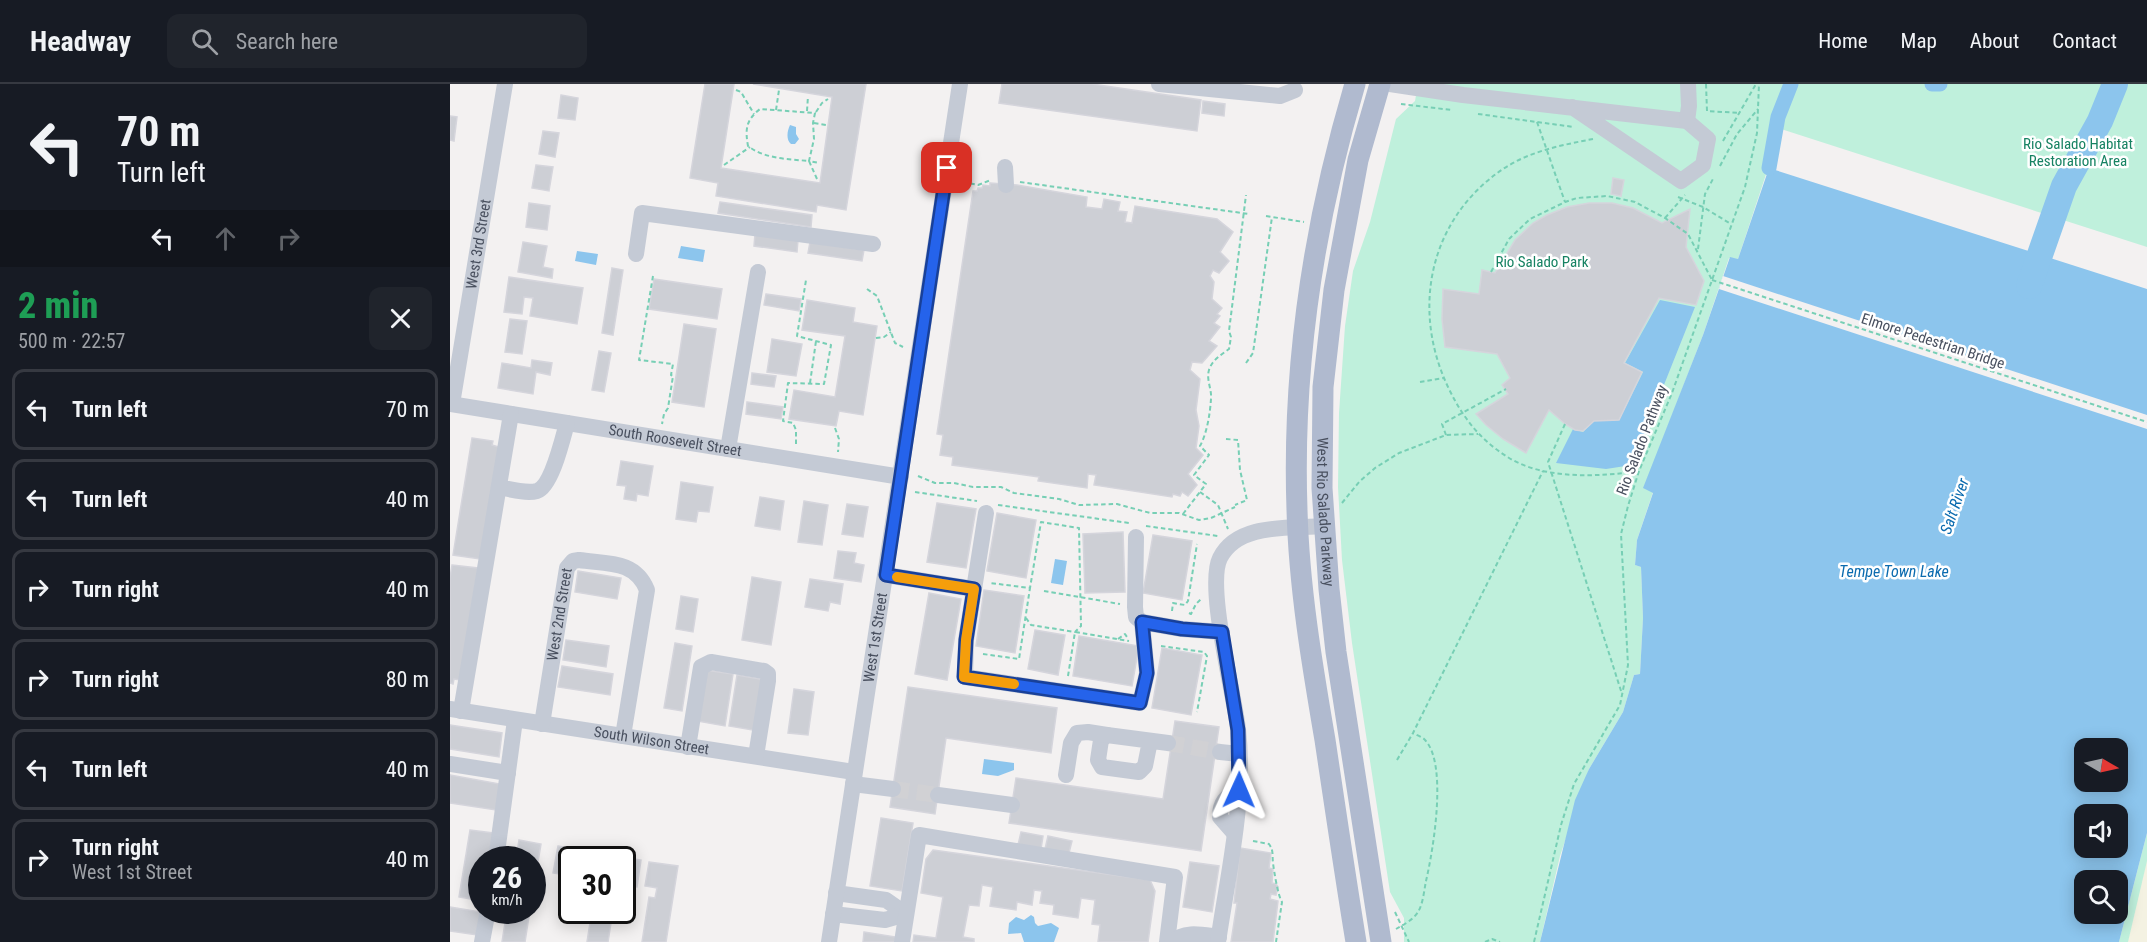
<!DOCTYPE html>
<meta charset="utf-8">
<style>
:root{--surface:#171b24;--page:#20242c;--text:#f1f3f6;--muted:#9ea1a6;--line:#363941}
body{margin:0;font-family:"Roboto Condensed",sans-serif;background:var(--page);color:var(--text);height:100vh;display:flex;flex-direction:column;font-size:22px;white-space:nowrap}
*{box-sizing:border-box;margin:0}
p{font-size:20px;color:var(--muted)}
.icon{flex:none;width:33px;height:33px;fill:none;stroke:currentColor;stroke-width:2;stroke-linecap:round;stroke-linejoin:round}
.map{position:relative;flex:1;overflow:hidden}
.side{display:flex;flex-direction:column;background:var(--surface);width:450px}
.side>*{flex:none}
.guide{background:#171b24;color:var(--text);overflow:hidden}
.needle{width:39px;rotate:99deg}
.fabs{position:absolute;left:1624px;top:654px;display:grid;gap:12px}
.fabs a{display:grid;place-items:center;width:54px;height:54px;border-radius:12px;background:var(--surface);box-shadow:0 3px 15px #0003;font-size:30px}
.speed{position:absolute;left:18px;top:762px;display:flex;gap:12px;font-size:30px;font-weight:700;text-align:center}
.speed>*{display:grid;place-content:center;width:78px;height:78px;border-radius:50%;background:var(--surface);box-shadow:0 3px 15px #0003;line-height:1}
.speed small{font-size:15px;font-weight:400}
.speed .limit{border:3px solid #111;border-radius:9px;background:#fff;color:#111}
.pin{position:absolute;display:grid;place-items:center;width:51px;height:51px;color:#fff;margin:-26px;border-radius:12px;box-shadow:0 3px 9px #0006}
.me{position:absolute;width:66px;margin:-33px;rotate:1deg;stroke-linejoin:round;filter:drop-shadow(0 0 4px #0008)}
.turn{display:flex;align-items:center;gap:21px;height:126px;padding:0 18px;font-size:27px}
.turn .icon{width:78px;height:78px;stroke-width:2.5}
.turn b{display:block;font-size:42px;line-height:51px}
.lanes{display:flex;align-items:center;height:57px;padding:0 18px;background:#0003;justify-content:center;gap:30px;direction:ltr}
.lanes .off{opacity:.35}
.round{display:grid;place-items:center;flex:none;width:63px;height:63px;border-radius:12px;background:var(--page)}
.headline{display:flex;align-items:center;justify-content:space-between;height:102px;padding:0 18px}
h1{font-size:36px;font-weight:800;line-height:45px;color:#1e9e55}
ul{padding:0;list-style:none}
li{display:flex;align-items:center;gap:18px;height:81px;margin:0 12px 9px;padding:0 6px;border:3px solid var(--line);border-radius:12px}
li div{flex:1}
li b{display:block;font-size:22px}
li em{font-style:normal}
header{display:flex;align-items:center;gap:36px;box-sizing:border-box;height:84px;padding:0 30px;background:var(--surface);border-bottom:2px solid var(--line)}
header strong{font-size:28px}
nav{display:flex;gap:33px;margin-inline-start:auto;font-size:21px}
.search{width:420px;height:54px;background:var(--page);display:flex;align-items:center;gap:15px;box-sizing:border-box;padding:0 21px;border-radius:12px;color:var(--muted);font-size:22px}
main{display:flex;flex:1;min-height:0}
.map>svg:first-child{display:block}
.green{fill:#bff0dc}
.sand{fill:#f4f2e2}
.water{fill:#8cc5ed;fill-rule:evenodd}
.pier{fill:#f3f1f1}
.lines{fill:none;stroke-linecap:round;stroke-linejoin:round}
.canal{stroke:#8cc5ed;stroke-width:15}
.river{stroke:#8cc5ed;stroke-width:26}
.building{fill:#cdcfd5;stroke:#d5d5dc;stroke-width:1.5}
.minor-tunnel{stroke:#d1d1d4;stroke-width:16;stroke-dasharray:16 8;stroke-linecap:butt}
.path{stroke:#77cfb5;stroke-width:2;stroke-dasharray:4.5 3;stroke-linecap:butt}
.minor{stroke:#c4cad5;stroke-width:16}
.major{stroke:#b0bacf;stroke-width:21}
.route-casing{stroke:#184099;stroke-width:15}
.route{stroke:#2563eb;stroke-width:10}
.slow{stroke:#f59e0b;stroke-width:10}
.labels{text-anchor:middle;stroke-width:5;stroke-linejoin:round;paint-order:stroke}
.park-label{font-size:15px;fill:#168262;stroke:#fff}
.street-label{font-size:15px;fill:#484f5e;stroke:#fff}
.water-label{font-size:16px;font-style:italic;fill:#0b6baf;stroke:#fff}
</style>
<header>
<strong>Headway</strong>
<div class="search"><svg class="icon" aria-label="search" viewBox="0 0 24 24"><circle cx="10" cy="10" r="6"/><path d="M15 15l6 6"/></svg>Search here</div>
<nav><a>Home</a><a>Map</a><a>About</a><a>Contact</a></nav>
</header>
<main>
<section class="side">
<div class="guide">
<div class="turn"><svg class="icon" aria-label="left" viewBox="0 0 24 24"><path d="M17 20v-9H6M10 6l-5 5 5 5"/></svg><div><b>70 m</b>Turn left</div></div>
<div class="lanes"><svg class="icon" aria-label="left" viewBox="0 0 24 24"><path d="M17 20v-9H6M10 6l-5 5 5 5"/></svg><svg class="icon off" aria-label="ahead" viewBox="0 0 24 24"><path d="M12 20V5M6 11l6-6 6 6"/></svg><svg class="icon off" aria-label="right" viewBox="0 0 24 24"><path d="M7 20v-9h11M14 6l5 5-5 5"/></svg></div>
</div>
<div class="headline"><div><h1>2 min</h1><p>500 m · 22:57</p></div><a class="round"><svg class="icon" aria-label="close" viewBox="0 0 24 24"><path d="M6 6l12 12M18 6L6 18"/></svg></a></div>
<ul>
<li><svg class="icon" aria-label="left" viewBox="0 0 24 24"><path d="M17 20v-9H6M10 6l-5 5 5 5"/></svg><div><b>Turn left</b></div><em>70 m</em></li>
<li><svg class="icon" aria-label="left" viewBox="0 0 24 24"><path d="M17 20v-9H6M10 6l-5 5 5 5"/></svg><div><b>Turn left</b></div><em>40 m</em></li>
<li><svg class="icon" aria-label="right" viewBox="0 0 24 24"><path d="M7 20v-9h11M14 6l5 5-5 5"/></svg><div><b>Turn right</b></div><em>40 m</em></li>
<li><svg class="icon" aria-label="right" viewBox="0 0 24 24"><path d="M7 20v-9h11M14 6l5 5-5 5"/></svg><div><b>Turn right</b></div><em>80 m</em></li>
<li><svg class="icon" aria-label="left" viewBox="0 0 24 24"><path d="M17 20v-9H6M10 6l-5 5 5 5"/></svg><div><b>Turn left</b></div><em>40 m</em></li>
<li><svg class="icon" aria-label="right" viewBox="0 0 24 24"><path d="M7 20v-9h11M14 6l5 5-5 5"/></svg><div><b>Turn right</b><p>West 1st Street</p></div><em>40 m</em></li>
</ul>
</section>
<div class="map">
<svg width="1697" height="858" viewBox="0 0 1697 858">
<rect width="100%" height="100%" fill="#f3f1f1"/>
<!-- green -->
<g class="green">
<polygon points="968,0 1697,0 1697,163 1331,45 1288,175 1279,174 1253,251 1194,404 1203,408 1187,456 1185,481 1191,483 1193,534 1190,590 1184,591 1173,628 1139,685 1110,772 1090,858 954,858 954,834 940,808 902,559 892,476 888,403 889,329 895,242 903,187 920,138 946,35 965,17"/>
<polygon points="1697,749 1697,858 1669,858"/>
</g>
<!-- sand -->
<polygon class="sand" points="1697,777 1697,858 1678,858"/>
<!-- water -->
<g class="water">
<path d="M340 41 346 43V50L349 55 345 60H341C336 56 337 47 340 41Z"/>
<path d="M1319 84 1697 205V749L1669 858H1090L1125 716 1139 685 1173 628 1184 591 1190 590 1193 534 1191 483 1185 481 1187 456 1203 409 1193 404 1253 251 1280 173 1288 175ZM1635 664H1668V698H1635ZM1635 730H1668V764H1635ZM1635 796H1668V830H1635Z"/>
<polygon points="231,162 255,166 253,178 228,174"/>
<polygon points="127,167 148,170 146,181 125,177"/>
<polygon points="1210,216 1245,223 1182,381 1156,385 1106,379 1123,345 1133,348 1144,337 1169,336 1193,288 1175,279"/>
<polygon points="605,475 617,477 613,501 601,499"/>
<polygon points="534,675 564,679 564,686 548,692 532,690"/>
<polygon points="581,831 584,833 585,839 588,842 601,839 609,844 604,858 574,858 571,849 558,850 559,839 566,833 574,836"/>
</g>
<!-- pier -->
<polygon class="pier" points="1273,192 1697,331 1697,345 1269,205"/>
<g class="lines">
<!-- canal -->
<g class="canal">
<polyline points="1482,0 1490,0"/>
<polyline points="1319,84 1328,33 1341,0"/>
</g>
<!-- river -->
<polyline class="river" points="1579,202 1614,102 1650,37 1665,0"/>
</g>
<!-- building -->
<g class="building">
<polygon points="255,0 284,0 271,84 370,99 382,13 303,0 416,0 396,126 367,121 366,128 266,112 268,99 240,94"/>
<polygon points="552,0 642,0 751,16 747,47 549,19"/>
<polygon points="111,11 128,14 125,36 108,34"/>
<polygon points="753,17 775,20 774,32 752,29"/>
<polygon points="0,32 7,33 4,57 0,56"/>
<polygon points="93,47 109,49 105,73 89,70"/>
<polygon points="86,81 103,83 99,107 82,104"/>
<polygon points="1163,94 1174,96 1171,112 1161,110"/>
<polygon points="540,99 567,101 637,113 636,123 652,125 654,115 670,118 668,127 677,128 675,138 682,139 685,122 767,135 783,148 770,168 779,177 769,189 763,186 760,192 764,198 762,215 772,224 767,230 770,232 764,239 770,243 759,257 767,262 752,279 742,278 740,286 750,295 746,326 749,342 746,364 753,371 738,390 747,401 738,412 732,408 730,412 723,410 722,413 644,401 646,391 638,390 637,404 588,397 589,393 502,381 503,373 490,371 493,351 487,350 523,107 527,107 528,104 532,104 533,101 540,102"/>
<polygon points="270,118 362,131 361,143 268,129"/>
<polygon points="79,119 100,122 97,146 76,143"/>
<polygon points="1139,119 1162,119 1183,124 1212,139 1240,125 1236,163 1254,197 1246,221 1209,214 1174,279 1192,288 1169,336 1144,337 1133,347 1125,346 1115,340 1099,326 1076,369 1053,355 1036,341 1026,330 1058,310 1052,301 1060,294 1047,270 995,263 992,235 993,205 1029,210 1032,186 1045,189 1065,156 1083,139 1097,131 1117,123"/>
<polygon points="305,150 348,156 347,168 304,162"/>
<polygon points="73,158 97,162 93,183 103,185 102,194 68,188"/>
<polygon points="360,158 414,166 412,177 358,169"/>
<polygon points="162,184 173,186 163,251 152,249"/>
<polygon points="59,193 133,204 127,240 80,232 83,214 74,213 72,230 54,228"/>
<polygon points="204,195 272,205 267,235 199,225"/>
<polygon points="316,210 351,215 349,227 314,221"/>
<polygon points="357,216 405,224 403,238 427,242 413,331 389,327 386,342 339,335 344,306 385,313 395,252 352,246"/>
<polygon points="60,235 77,237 72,270 55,268"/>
<polygon points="234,240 266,245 254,323 222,318"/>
<polygon points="322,255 352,260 346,292 317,288"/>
<polygon points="149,267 161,269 154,308 142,306"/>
<polygon points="82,276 102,279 100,291 86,288 83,310 48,304 52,279 81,284"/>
<polygon points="302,289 326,292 324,303 301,300"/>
<polygon points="297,318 333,323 331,335 296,330"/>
<polygon points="22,354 43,357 42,361 49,363 30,475 3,471"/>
<polygon points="171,377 203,382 198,412 187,410 186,417 174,415 176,402 167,401"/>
<polygon points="231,398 263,403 259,428 248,427 246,438 226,435"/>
<polygon points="310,413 334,417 330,446 305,442"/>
<polygon points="354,417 378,421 372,461 348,458"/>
<polygon points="487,419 526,425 516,484 477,478"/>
<polygon points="397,420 418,423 413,453 392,450"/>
<polygon points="547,429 586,436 576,494 537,487"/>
<polygon points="673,448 675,508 635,509 633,450"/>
<polygon points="703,451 742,457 732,516 693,509"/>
<polygon points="388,467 406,469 404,479 414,481 411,498 384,494"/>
<polygon points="2,481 28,484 10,596 4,595 3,600 0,599 0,494"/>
<polygon points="128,487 171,494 167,515 125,508"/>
<polygon points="302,493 331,498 321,561 292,556"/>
<polygon points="360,495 393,500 390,520 380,518 378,527 355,523"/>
<polygon points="534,506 574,512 565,569 526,562"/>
<polygon points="479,509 511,515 497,596 465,590"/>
<polygon points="231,512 248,515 243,548 226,545"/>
<polygon points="585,546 615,551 608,591 578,585"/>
<polygon points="629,552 689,562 682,602 623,592"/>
<polygon points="116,556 159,562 156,583 113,576"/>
<polygon points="225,559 242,562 232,627 214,624"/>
<polygon points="712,564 752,571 741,631 702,624"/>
<polygon points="112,582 163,590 160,611 108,603"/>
<polygon points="255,586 283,590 275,642 247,637"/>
<polygon points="287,591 316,596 308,647 279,642"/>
<polygon points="458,603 607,624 601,669 496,654 485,730 440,723"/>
<polygon points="344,605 364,608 358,651 338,649"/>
<polygon points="725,637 769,643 751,767 559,739 566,694 713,715"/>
<polygon points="0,641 52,649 49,673 0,665"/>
<polygon points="0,691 50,700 46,726 0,719"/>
<polygon points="431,734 463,739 452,807 420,802"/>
<polygon points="20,746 43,749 39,776 32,776 32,817 9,813"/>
<polygon points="571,748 593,752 591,765 568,761"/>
<polygon points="598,752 622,757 619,769 595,765"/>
<polygon points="69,756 91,760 82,813 82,776 66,776"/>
<polygon points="108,762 191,776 187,803 172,801 172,776 122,776 122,792 103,789"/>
<polygon points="790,764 821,769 819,784 823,785 822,799 826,800 828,803 826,811 821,810 820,815 828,817 823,858 781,858 787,819 784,819"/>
<polygon points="483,766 700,796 705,807 698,858 648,858 650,841 642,840 645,816 631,814 628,834 603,830 604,821 590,819 592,807 584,806 582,821 567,818 566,826 540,822 543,803 532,801 529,822 519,821 513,853 524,855 524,858 463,858 464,851 486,854 493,813 471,809 476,775"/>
<polygon points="199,778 228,782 216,858 192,858 199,813 205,814 207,804 195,802"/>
<polygon points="740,778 769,782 762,828 733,823"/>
<polygon points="0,823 31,828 27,851 0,847"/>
<polygon points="57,826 80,826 75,858 52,858"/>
<polygon points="142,826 163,826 158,858 137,858"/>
<polygon points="414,848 446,853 445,858 413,858"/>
</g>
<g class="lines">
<!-- minor-tunnel -->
<g class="minor-tunnel">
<polyline points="718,659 770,668"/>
<polyline points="443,705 488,711"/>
</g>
<!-- path -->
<g class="path">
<polyline points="1256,0 1257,27 1290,29"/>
<polyline points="286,6 291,8 304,30"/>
<polyline points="951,20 1002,26"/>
<polyline points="326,26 329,6"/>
<polyline points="357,27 358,12"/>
<polyline points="366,28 372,19 378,15"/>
<polyline points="1028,30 1124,43"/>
<polyline points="1087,38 1115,118"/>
<polyline points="364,39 376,41"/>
<path d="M1143 55C1112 61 1080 67 1053 85 979 135 961 225 998 303 1012 332 1028 354 1056 372 1092 396 1148 393 1189 387"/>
<polyline points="1273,57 1306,0"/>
<polyline points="274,81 300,63"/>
<polyline points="1270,82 1287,50 1308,25"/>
<path d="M367 95 359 77C338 75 315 75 298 62 295 45 296 36 310 25L365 29 363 39 364 55 359 77 369 79"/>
<polyline points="513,98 528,101 541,96"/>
<polyline points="570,98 799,130"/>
<polyline points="1228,113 1253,123 1281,140"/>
<polyline points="816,132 854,138"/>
<polyline points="1215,134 1235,111"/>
<polyline points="1248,165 1255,110 1264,93"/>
<polyline points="1041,188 1059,155 1080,135 1115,118 1127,114 1157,112 1185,118 1215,134 1238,150 1262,196"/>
<polyline points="203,192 189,276 223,280 221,291 223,292 218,324 214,330 212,340"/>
<polyline points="1262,196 1697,338"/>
<polyline points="417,205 427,212 445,259 453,263"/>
<polyline points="426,254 434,253 441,248"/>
<polyline points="796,279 803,269 822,133"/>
<polyline points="970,298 994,294"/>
<polyline points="360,299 366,257"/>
<polyline points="1115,340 1098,378 1172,610"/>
<polyline points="385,344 389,355 388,368"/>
<polyline points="996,351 992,340 1056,305"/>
<polyline points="776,355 788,356 790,386 797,416 785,421"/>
<polyline points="346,360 346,346 343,339 333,337 338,299 374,300 381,261 347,252 356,196"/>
<polyline points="468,392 485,399 504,399 523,403 551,403 564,409 609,415 629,421 667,420 700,429 729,429 749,436 761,434 785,423"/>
<polyline points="465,408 527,417"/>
<polyline points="750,408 768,421 778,445"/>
<polyline points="892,419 909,398 925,384 949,369 996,351 1028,350"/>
<polyline points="548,421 679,439"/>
<path d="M733 430 756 400 744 391 759 371 750 362C757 349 760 330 761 315 762 305 756 296 759 286 762 276 771 271 779 265L781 253 779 247 796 111"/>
<polyline points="696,442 768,452"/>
<polyline points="594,507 670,520"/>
<polyline points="722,527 723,519 735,521 738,517 747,460"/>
<polyline points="739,529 741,530 746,520 752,514"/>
<polyline points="576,534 581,541 625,548 631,542 629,444 591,438 580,504"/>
<polyline points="668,555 675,550 677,553"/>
<polyline points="711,562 754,568 757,572 747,628"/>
<polyline points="533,570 569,575 580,504 540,499"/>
<polyline points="618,592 625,548 679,557"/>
<polyline points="947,676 963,649 1093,387"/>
<path d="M803 757 819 760C824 767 822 771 823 779 824 787 828 812 832 818L826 858"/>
<polyline points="945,828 959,858"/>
<path d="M946 845C953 841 963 836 968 828 973 820 974 807 976 797 983 767 998 680 975 656 973 653 966 651 963 649"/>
<polyline points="1035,858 1042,855 1050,858"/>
<polyline points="1084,858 1111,741 1124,700 1170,621 1178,581 1171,450 1178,422 1189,387 1222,309 1295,103 1307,49 1309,0"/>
</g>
<!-- minor -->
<g class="minor">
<polyline points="709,0 830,12 845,6"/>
<polyline points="940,0 1013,11 1237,37 1258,55 1253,81 1231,97 1122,23"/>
<polyline points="1237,37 1239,22 1238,0"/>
<polyline points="555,83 556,101"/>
<polyline points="186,170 192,129 423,160"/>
<path id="s1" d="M0 320 451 393"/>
<path id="s2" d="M2 320 55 0"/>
<polyline points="278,365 308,188"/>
<path d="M49 403C59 405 76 410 87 407 102 402 113 353 117 339"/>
<polyline points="536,429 516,556 515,593 690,619 697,589 692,538 732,545 772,548"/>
<polyline points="686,453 685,523 686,533 692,538"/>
<polyline points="436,491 524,505"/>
<path id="s3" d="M0 625 404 688"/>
<polyline points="11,627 61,330"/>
<path id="s4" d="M92 640 117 484 123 477 129 476C157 480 185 476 197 506L173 652"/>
<polyline points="700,657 695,682 689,688 652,683 648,676 651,656 657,651 718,659"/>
<polyline points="238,663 251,583 261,578 314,587 318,590 318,597 306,672"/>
<polyline points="770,668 789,670"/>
<polyline points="0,680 58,689"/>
<polyline points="616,691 621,659 627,649 638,648 657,651"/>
<polyline points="403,700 443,705"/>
<polyline points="488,711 562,721"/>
<path d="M784 749 770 733C770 718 775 713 789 706"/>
<polyline points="46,776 65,636"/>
<polyline points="386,809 436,816 456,830"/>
<polyline points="383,830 435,836 456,830"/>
<polyline points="32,858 38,826"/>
<path id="s5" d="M379 858 510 0"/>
<polyline points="452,858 469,751 725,793 717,858"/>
<path d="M722 858C735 846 753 851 769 853"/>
<path d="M768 858C778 790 796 714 788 645 784 609 756 502 770 474 788 438 841 445 874 442"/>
</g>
<!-- major -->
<g class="major">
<path d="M905 0C864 138 842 282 847 426 849 503 862 580 875 656 885 723 895 791 906 858"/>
<path id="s6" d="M930 0 908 76 884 206 873 303 872 404 879 505 886 568 931 858"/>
</g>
</g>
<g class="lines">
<defs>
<polyline id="route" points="497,84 436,491 524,505 516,556 514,593 690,619 697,589 692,538 732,545 772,548 788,646 789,706"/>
</defs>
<!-- route casing -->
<use href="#route" class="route-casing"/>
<!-- route -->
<use href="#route" class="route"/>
<!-- slow -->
<polyline class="slow" points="447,493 524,505 516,556 514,593 564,600"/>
</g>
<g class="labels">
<!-- park labels -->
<g class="park-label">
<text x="1628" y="65">Rio Salado Habitat<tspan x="1628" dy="17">Restoration Area</tspan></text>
<text x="1092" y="183">Rio Salado Park</text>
</g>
<!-- street labels -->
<g class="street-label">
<text dy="5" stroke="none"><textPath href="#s2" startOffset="162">West 3rd Street</textPath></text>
<text transform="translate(1483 257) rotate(18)" y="5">Elmore Pedestrian Bridge</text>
<text dy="5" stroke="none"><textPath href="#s1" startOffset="228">South Roosevelt Street</textPath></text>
<text transform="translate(1192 356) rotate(-69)" y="5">Rio Salado Pathway</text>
<text dy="5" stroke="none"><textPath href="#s6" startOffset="434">West Rio Salado Parkway</textPath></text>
<text dy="5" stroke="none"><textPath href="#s4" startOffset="111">West 2nd Street</textPath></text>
<text dy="5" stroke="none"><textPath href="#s5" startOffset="308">West 1st Street</textPath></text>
<text dy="5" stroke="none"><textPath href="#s3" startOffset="204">South Wilson Street</textPath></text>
</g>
<!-- water labels -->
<g class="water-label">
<text transform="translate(1504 422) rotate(-71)" y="6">Salt River</text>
<text x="1444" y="493">Tempe Town Lake</text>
</g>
</g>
</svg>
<div class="fabs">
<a><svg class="needle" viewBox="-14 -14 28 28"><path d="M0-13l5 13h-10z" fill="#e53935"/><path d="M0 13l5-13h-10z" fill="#9ea1a6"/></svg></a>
<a><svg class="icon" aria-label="sound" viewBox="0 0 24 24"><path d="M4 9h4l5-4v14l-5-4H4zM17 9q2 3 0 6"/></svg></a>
<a><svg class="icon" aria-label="search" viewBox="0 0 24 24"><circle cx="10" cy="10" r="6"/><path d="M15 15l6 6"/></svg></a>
</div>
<div class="speed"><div>26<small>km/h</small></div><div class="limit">30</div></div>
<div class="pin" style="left:497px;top:84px;background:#d93025"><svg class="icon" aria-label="arrive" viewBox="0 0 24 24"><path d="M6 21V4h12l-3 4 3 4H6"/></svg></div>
<svg class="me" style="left:789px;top:706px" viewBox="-20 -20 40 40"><path d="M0-17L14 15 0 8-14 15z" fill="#2563eb" stroke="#fff" stroke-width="4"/></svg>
</div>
</main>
